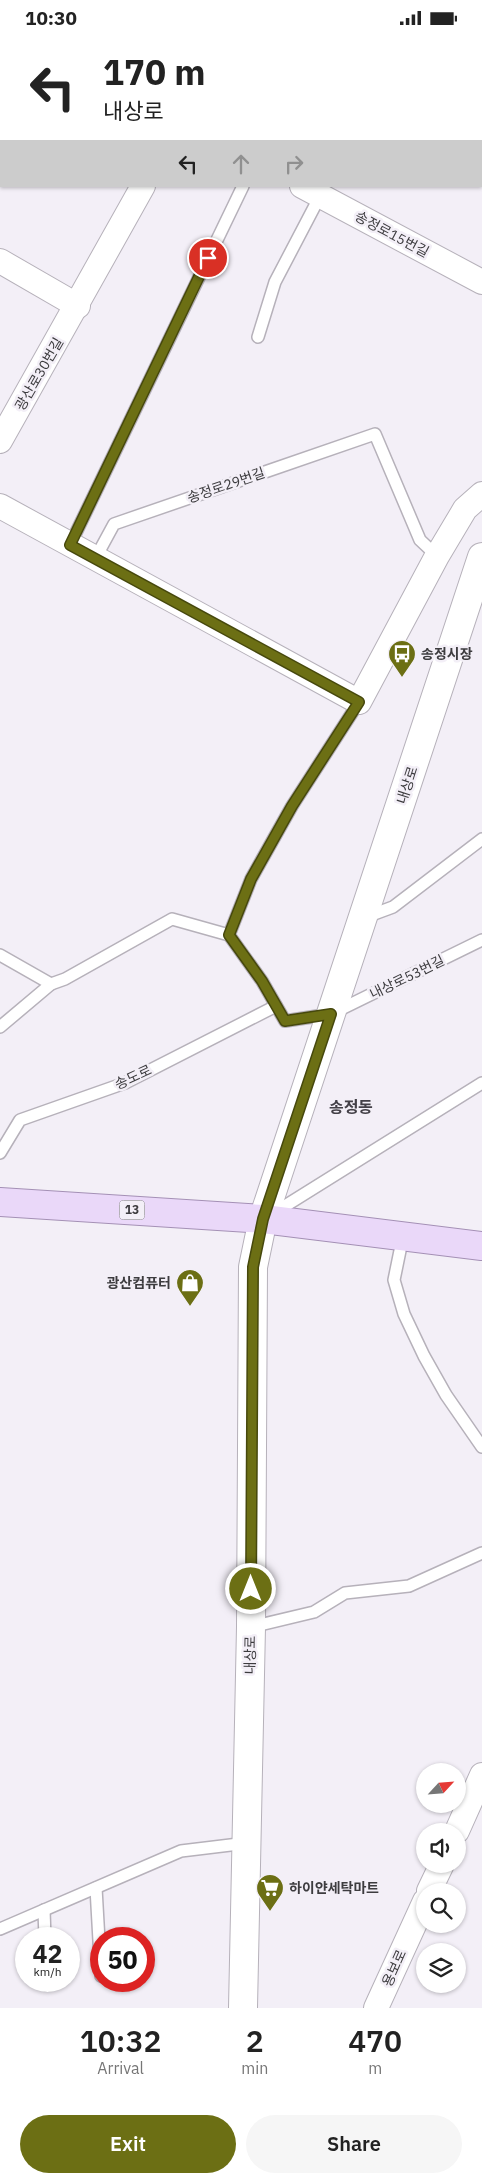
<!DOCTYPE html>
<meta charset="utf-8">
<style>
:root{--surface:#fff;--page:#f6f6f6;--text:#222;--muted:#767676;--accent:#6c6f14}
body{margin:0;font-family:"IBM Plex Sans","Noto Sans KR",sans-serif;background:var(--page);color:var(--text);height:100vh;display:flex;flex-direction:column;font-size:19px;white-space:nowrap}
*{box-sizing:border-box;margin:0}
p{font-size:16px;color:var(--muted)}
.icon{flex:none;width:28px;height:28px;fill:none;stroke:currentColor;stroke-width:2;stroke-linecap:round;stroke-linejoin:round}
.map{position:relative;height:1973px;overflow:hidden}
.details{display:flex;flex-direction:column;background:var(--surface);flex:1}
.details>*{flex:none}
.top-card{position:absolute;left:0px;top:0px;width:482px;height:152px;box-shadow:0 1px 4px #0004;background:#fff;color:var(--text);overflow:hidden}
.needle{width:32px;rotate:64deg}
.buttons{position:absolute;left:416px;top:1728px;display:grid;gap:10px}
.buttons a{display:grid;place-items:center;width:50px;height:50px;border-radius:50%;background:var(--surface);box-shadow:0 1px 4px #0004;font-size:25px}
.speed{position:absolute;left:15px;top:1892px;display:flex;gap:10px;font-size:25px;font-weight:700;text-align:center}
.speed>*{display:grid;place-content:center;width:65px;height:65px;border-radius:50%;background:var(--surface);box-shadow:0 1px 4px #0004;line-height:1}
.speed small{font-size:12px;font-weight:400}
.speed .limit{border:8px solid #d22;background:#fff;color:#111}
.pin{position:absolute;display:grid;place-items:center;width:42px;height:42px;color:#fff;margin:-21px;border:2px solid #fff;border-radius:50%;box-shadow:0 1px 5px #0007}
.me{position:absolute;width:55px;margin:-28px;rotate:0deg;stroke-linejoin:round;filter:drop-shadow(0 0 4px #0008)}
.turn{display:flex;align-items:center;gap:18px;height:105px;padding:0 20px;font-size:22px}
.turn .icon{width:65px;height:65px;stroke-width:2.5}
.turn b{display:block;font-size:35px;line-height:42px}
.lanes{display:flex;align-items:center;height:48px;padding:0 20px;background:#0003;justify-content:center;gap:25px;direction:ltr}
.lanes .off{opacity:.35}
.eta{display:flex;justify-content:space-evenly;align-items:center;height:85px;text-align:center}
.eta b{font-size:30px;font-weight:600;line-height:35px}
.primary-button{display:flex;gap:10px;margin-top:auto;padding:10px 20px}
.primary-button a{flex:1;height:58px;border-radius:30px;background:var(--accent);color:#fff;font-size:20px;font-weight:600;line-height:58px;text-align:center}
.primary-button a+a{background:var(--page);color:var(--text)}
.status{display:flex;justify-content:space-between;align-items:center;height:35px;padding:0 25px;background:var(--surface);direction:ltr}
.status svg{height:14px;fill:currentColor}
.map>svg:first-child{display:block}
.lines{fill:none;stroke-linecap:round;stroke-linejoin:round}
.service-casing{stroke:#b6b1ba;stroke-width:14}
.minor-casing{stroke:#b6b1ba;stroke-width:26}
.secondary-casing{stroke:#b6b1ba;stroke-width:30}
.primary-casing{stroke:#a490b5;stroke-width:30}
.service{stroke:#fff;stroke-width:11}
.minor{stroke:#fff;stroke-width:24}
.secondary{stroke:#fff;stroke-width:28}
.primary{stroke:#ead8f9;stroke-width:28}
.route-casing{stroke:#46480d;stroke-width:12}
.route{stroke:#6c6f14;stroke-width:9}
.labels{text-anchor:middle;stroke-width:5;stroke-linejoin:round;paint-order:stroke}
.shield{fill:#f3eff7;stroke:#747276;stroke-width:1}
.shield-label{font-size:12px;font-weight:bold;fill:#3d3c3f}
.street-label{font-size:14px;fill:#3d3c3f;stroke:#f3eff7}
.poi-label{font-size:14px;font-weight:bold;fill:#3d3c3f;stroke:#f3eff7;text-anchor:start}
.quarter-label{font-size:16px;font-weight:bold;fill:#434047;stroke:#f3eff7}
</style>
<div class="status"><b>10:30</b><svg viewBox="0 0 49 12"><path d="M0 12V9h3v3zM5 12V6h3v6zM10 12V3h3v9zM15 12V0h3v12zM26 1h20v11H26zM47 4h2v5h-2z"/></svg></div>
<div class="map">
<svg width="482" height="1973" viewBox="0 0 482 1973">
<rect width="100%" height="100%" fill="#f3eff7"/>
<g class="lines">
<defs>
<g id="service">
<polyline points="0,22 1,20"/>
<polyline points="258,302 275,247 320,161"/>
<polyline points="70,510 243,151"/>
<polyline points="95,524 114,489 375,399 420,505 437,521"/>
<polyline points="359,667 292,771 251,844 229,900 262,946 285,986 331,979 482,905"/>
<polyline points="366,882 393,872 482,804"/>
<polyline points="0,920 51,949"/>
<polyline points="0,992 51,949 65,944 172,884 229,900"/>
<polyline points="0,1118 20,1085 125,1048 276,971"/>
<polyline points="269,1181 482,1048"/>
<polyline points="403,1201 394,1245 404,1279 424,1321 446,1360 482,1412"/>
<polyline points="251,1592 314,1577 345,1558 409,1551 482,1518"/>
<polyline points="96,1853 101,1941"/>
<polyline points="44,1875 45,1904"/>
<polyline points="0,1894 181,1816 247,1808"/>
<polyline points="46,1946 47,1950"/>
</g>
<g id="minor">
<polyline points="25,0 27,1"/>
<polyline points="224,1 224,0"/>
<polyline points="302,151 482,247"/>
<polyline points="0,226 78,271"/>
<polyline points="0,406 143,151"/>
<polyline points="0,471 359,667 437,521 465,474 482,459"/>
<polyline points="457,1796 482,1740"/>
<polyline points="429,1856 442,1829"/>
<polyline points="376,1973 425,1866"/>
</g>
<polyline id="secondary" points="243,1973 251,1592 253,1232 263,1184 482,522"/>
<polyline id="primary" points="0,1167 263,1184 482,1211"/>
</defs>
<!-- service casing -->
<use href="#service" class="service-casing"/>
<!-- minor casing -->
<use href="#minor" class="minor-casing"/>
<!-- secondary casing -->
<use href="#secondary" class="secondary-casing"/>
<!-- primary casing -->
<use href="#primary" class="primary-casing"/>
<!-- service -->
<use href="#service" class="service"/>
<!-- minor -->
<use href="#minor" class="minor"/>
<!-- secondary -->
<use href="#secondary" class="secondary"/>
<!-- primary -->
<use href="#primary" class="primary"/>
</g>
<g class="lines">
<defs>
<polyline id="route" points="208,223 70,510 359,667 292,771 251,844 229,900 262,946 285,986 331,979 263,1184 253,1232 251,1554"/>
</defs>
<!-- route casing -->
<use href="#route" class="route-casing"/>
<!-- route -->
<use href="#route" class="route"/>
</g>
<!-- icons -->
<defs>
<symbol id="bus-pin" viewBox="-11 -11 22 30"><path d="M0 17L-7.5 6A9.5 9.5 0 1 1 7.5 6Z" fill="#6c6f14" stroke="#f3eff7"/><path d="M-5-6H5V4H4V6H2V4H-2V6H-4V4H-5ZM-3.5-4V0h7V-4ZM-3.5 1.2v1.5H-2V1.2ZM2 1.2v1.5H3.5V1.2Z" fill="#fff"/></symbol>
<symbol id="shop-pin" viewBox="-11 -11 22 30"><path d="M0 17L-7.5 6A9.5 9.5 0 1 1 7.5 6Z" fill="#6c6f14" stroke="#f3eff7"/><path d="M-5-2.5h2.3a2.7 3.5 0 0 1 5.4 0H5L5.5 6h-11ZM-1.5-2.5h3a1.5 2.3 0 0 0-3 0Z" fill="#fff"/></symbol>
<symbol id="supermarket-pin" viewBox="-11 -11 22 30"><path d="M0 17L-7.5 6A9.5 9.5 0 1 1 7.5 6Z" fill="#6c6f14" stroke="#f3eff7"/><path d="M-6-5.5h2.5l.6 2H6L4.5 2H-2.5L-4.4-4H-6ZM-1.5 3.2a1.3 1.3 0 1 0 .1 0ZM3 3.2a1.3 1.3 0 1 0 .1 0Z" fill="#fff"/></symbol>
</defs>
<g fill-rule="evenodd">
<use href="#bus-pin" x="386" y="603" width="32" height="43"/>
<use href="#shop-pin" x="174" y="1232" width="32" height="43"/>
<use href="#supermarket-pin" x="254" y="1837" width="32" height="43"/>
</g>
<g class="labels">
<!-- shield labels -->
<rect class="shield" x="119.5" y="1165.5" width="25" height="19" rx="4"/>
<g class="shield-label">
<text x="132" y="1179">13</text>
</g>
<!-- street labels -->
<g class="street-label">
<text transform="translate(392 199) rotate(28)" y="5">송정로15번길</text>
<text transform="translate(39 339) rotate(-60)" y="5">광산로30번길</text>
<text transform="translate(226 450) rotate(-19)" y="5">송정로29번길</text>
<text transform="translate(407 750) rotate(-72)" y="5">내상로</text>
<text transform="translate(407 942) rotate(-26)" y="5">내상로53번길</text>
<text transform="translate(133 1042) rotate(-25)" y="5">송도로</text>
<text transform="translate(250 1620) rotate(-89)" y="5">내상로</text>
<text transform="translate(394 1933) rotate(-66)" y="5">용보로</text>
</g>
<!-- poi labels -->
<g class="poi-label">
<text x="421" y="624">송정시장</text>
<text x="171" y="1253" text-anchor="end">광산컴퓨터</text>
<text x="289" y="1858">하이얀세탁마트</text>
</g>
<!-- quarter labels -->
<g class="quarter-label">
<text x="351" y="1078">송정동</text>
</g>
</g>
</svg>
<div class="buttons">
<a><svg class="needle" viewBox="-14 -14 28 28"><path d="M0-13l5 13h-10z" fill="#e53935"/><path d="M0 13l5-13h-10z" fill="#767676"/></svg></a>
<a><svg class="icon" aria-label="sound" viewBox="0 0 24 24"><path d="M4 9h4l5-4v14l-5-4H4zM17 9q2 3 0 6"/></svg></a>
<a><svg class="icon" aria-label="search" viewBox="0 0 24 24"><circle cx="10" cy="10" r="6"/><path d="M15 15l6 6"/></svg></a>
<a><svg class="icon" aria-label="layers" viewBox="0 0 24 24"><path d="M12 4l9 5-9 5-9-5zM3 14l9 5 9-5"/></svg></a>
</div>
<div class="speed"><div>42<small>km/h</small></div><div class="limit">50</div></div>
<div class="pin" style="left:208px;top:223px;background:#d93025"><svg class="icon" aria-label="arrive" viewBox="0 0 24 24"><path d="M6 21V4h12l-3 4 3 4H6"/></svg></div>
<svg class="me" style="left:251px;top:1554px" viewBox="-20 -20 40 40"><circle r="17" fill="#6c6f14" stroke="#fff" stroke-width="3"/><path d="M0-11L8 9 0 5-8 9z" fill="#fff"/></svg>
<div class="top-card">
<div class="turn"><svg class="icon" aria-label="left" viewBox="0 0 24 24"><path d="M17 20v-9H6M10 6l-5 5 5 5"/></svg><div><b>170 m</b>내상로</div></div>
<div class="lanes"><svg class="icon" aria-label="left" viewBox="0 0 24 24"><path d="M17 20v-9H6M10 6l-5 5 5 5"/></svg><svg class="icon off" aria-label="ahead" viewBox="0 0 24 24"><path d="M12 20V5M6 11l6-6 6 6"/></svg><svg class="icon off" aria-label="right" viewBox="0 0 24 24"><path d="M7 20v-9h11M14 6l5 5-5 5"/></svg></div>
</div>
</div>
<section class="details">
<div class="eta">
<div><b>10:32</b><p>Arrival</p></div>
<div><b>2</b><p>min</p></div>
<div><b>470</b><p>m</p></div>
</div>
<div class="primary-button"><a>Exit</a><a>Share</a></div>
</section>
